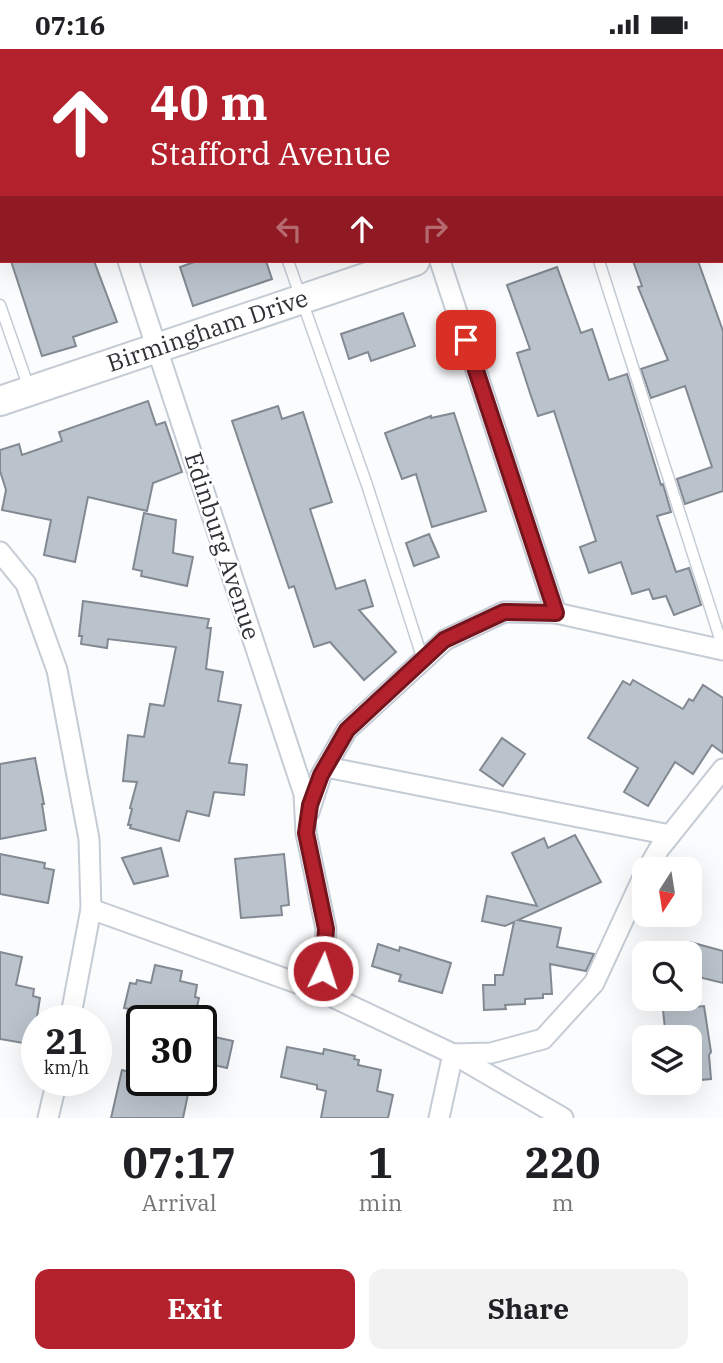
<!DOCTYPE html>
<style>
:root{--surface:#fff;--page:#f2f2f2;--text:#202124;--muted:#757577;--accent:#b3212d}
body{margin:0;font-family:"IBM Plex Serif",serif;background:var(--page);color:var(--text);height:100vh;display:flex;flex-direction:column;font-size:26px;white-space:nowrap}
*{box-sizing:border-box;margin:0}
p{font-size:23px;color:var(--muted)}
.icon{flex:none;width:38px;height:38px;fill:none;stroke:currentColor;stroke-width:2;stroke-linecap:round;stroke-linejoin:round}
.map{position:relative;height:1069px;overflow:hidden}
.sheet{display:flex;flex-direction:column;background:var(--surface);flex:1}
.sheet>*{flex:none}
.guide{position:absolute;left:0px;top:0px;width:724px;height:214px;box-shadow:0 7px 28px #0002;background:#b3212d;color:#fff;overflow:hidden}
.needle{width:46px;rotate:192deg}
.fabs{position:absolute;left:632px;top:808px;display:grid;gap:14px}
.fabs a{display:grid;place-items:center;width:70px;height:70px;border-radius:14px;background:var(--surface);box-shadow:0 7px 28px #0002;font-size:35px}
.speed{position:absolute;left:21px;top:956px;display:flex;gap:14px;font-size:35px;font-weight:700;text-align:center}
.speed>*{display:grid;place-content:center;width:91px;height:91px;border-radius:50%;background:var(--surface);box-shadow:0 7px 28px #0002;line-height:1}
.speed small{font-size:18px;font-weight:400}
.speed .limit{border:4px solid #111;border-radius:10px;background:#fff;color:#111}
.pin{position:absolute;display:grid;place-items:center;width:60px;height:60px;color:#fff;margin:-30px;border-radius:14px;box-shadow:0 4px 10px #0006}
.me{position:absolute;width:77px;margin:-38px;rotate:4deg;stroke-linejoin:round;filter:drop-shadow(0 0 5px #0008)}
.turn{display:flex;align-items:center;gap:24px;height:147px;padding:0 35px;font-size:32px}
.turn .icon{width:91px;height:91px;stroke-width:2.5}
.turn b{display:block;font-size:49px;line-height:60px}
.lanes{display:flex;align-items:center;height:66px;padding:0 35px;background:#0003;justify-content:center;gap:35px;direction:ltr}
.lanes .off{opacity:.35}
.eta{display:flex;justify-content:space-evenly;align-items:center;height:119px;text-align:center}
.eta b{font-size:42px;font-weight:700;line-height:49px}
.primary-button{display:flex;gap:14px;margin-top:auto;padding:14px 35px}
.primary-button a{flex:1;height:80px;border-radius:14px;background:var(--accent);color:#fff;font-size:28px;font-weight:700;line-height:80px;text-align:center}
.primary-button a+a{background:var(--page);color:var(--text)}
.status{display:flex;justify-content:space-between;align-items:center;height:49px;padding:0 35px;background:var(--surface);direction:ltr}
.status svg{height:19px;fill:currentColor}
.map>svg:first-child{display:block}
.building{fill:#bac2cb;stroke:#828992;stroke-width:2}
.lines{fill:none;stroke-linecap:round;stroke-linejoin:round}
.service-casing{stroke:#c5ccd5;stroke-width:13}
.minor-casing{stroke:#c5ccd5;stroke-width:23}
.secondary-casing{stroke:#c5ccd5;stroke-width:32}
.service{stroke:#fff;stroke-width:10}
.minor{stroke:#fff;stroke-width:19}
.secondary{stroke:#fff;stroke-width:28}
.route-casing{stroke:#74151d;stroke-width:18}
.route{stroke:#b3212d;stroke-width:12}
.labels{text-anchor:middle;stroke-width:5;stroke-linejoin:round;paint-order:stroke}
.street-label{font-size:24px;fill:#2e3135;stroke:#fff}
</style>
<div class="status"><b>07:16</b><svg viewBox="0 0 49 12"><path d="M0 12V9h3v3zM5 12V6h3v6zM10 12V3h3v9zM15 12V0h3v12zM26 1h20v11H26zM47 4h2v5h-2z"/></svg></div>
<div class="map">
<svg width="723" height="1069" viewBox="0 0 723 1069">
<rect width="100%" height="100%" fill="#fafcfe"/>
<!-- building -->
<g class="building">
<polygon points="11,212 94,212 117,273 73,288 76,297 42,307"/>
<polygon points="197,212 266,212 272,230 193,257 180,218"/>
<polygon points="633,212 698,212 723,282 723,442 685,455 677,430 712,418 685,337 651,349 641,320 668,311 638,238 642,237"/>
<polygon points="557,218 581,284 592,280 609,331 627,325 661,436 663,435 671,463 657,467 676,523 689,519 701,556 674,566 666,547 653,550 649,540 632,545 621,513 589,524 580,498 596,492 554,362 538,367 531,347 517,304 530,300 507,236"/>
<polygon points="403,264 415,297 371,312 368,303 349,310 341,285"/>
<polygon points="148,352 156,376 165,373 182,423 153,434 147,462 88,448 75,513 44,506 51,471 2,461 6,441 0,422 0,401 19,395 22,406 62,392 59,383"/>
<polygon points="278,357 282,370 303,363 332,453 310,460 336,540 365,531 373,557 359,561 396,603 364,631 330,593 314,598 294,537 289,539 232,372"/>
<polygon points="454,364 486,462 432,478 416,425 402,430 385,384 431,367 431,369"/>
<polygon points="144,464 176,471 173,504 193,508 187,537 141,527 142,522 133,520"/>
<polygon points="429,485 439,508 414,517 406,494"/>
<polygon points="83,552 209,570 207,579 211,579 206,620 223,623 218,652 241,656 229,714 247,716 244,746 214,743 209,767 187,762 179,792 130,779 131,776 128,776 132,760 130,759 137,733 123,732 128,686 144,688 150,655 164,657 176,598 108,590 107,599 81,595 82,587 79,587"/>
<polygon points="633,631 683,660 689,650 693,652 703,636 723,649 723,704 712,696 693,725 675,713 648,757 624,743 638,719 588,689 623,632 630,636"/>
<polygon points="502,689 525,705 503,737 480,721"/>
<polygon points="35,709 44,755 42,755 46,781 0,790 0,715"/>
<polygon points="575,786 601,833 518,871 561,879 557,898 594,905 586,922 550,915 552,945 543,945 543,949 525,950 525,955 505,956 506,960 484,961 483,936 495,936 495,926 503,926 514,873 505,877 482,872 487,847 537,857 512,804 544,789 548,799"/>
<polygon points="161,799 168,827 134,835 122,809"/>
<polygon points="0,805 45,814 44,819 54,821 48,854 0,845"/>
<polygon points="284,805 289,856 281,857 282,866 241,869 235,810"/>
<polygon points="690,893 723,902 723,934 690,926"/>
<polygon points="378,895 399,902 400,898 451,914 442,944 399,932 401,926 372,917"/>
<polygon points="0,903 22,908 16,936 34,940 33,947 40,949 37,968 37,991 25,989 23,994 0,990"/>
<polygon points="155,916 182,922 180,932 197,936 195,948 199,949 194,971 136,971 138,962 124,959 130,934 136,935 137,931 151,934"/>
<polygon points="704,957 711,1003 709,1006 711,1030 690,1032 690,989 666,989 663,961"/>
<polygon points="201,985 233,992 227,1019 201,1013"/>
<polygon points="287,998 323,1005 324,1000 355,1007 354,1010 359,1011 358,1016 381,1021 377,1042 393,1046 388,1069 321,1069 326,1042 317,1040 317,1036 281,1028"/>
<polygon points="122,1021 142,1026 142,1031 191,1031 183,1069 111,1069"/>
</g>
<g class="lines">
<defs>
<g id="service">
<polyline points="216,0 217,2"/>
<polyline points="526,0 527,2"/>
<polyline points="288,212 367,436 423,611"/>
<polyline points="599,212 723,599"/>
<polyline points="0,256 29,339"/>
</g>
<g id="minor">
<polyline points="56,0 56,2"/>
<polyline points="369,0 369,2"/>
<polyline points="673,0 674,2"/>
<polyline points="723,149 723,150"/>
<polyline points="128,212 304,745 306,784 326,880 322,943"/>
<polyline points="440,212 556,564"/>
<polyline points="0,503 26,535 57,621 89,790 91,860 70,971"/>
<polyline points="326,718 670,786"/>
<polyline points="309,763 321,726 347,681 445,591 504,563 556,564 723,601"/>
<polyline points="647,821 659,800 723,720"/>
<polyline points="91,860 322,943 453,1005 563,1069"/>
<polyline points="48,1069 57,1031"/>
<polyline points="439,1069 453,1005 491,1004 543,990 594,934 644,826"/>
</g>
<g id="secondary">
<path id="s1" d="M0 352 415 212"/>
</g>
</defs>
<!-- service casing -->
<use href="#service" class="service-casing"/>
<!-- minor casing -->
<use href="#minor" class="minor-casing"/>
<!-- secondary casing -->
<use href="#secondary" class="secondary-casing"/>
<!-- service -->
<use href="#service" class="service"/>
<!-- minor -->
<use href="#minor" class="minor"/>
<!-- secondary -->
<use href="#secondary" class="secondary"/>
</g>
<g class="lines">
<defs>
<polyline id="route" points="323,922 326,880 306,784 310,756 321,726 347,681 444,591 504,563 556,564 466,291"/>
</defs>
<!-- route casing -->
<use href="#route" class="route-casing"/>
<!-- route -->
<use href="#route" class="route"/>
</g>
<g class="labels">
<!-- street labels -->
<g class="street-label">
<text dy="8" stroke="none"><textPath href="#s1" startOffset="219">Birmingham Drive</textPath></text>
<text transform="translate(222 497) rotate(72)" y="8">Edinburg Avenue</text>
</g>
</g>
</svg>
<div class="fabs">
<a><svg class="needle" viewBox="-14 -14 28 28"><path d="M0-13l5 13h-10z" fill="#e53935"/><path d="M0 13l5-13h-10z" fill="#757577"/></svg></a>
<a><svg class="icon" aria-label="search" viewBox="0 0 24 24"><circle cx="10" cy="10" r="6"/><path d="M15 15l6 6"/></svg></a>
<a><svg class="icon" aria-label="layers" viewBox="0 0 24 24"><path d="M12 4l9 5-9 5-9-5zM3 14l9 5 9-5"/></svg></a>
</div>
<div class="speed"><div>21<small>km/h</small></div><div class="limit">30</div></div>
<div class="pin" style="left:466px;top:291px;background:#d93025"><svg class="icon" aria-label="arrive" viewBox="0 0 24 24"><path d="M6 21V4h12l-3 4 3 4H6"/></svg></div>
<svg class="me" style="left:323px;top:922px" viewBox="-20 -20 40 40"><circle r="17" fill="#b3212d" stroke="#fff" stroke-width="3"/><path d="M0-11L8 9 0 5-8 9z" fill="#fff"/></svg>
<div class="guide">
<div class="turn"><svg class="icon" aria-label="ahead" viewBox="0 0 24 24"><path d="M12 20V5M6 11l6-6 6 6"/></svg><div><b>40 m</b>Stafford Avenue</div></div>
<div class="lanes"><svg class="icon off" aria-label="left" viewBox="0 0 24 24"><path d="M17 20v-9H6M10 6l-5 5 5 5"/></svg><svg class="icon" aria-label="ahead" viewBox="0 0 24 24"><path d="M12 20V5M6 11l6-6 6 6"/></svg><svg class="icon off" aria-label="right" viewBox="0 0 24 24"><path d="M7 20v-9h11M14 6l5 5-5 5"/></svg></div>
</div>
</div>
<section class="sheet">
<div class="eta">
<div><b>07:17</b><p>Arrival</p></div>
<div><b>1</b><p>min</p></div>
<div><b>220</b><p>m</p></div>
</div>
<div class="primary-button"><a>Exit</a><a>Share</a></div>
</section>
